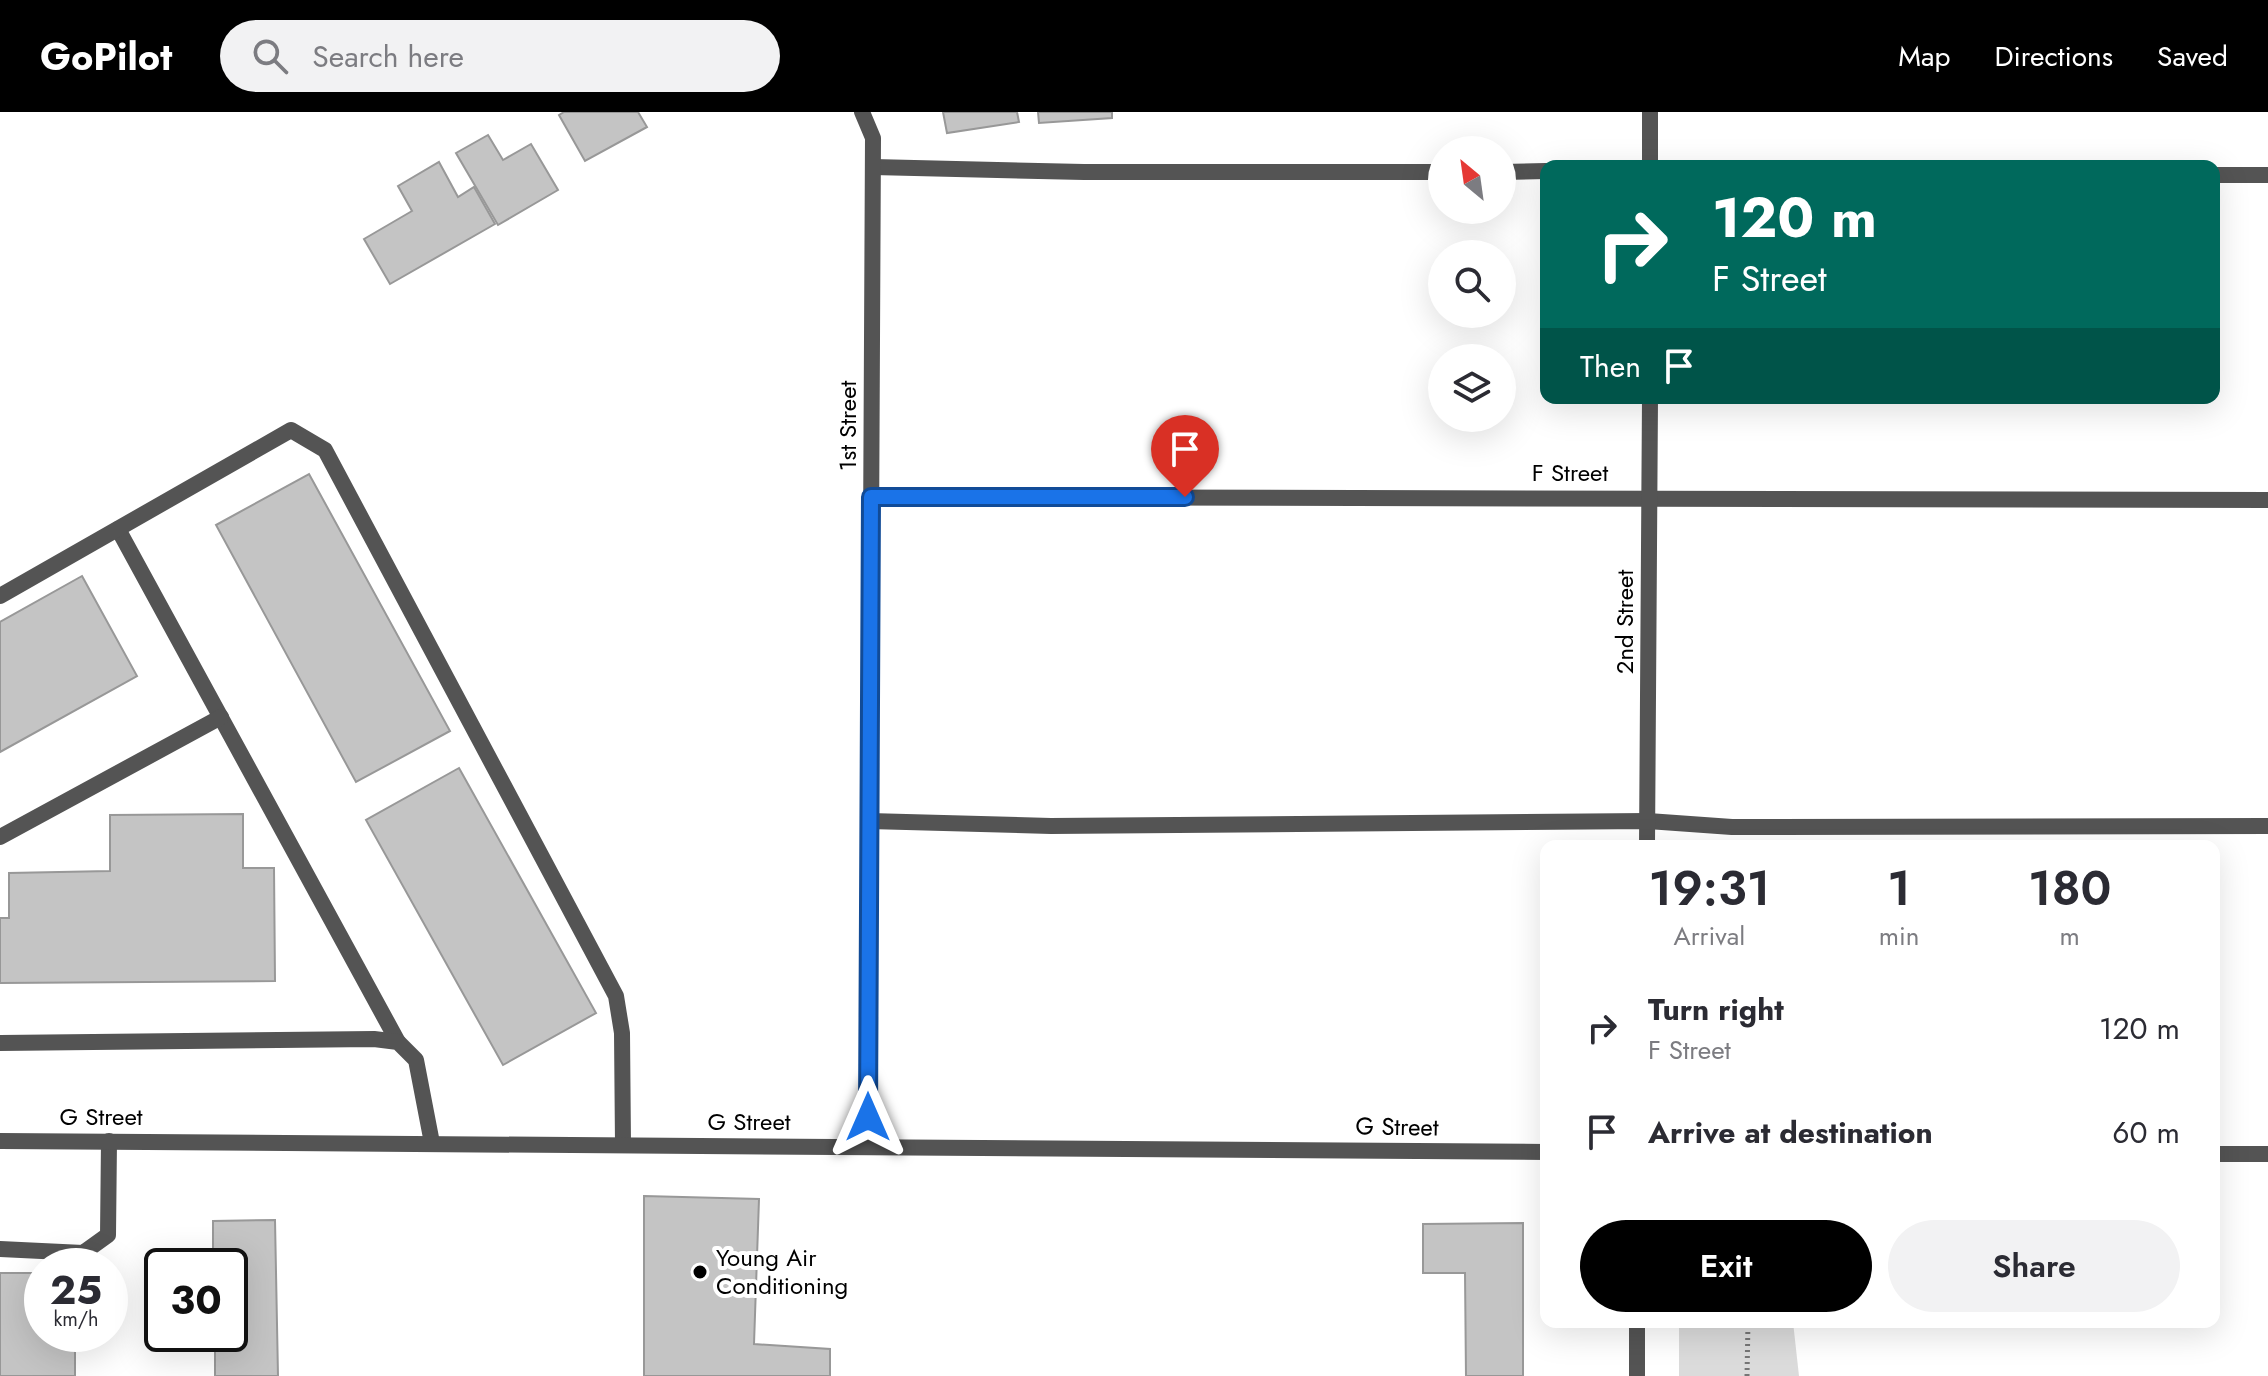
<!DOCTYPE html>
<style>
:root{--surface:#fff;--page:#f2f2f3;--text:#2b2b33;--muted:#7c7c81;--accent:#000}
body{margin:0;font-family:Jost,sans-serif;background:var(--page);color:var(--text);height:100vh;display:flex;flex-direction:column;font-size:30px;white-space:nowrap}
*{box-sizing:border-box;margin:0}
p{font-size:26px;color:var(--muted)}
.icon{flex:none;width:44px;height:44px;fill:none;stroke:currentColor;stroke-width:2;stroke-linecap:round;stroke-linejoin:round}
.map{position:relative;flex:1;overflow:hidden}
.sheet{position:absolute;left:1540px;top:728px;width:680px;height:488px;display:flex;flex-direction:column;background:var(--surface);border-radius:16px;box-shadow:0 8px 32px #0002}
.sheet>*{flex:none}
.banner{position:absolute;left:1540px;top:48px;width:680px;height:244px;border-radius:16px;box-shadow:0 8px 32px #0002;background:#00695c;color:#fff;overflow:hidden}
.needle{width:52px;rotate:331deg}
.controls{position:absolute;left:1428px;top:24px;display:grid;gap:16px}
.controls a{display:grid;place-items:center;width:88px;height:88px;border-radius:50%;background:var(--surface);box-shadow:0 8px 32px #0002;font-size:40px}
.speed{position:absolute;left:24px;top:1136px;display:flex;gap:16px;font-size:40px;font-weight:700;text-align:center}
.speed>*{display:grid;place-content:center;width:104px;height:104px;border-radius:50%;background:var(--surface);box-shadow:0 8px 32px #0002;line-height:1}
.speed small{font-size:20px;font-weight:400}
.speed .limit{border:4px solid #111;border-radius:12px;background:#fff;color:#111}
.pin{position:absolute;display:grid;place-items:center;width:68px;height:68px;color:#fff;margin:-82px -34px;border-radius:50% 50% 50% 0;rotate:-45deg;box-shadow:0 0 8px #0007}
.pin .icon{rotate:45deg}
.me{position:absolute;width:88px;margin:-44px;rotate:0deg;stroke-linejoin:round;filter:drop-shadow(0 0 6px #0008)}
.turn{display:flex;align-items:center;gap:28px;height:168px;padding:0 40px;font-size:36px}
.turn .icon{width:104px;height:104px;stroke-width:2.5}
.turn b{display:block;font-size:56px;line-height:68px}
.then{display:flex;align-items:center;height:76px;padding:0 40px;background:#0003;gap:16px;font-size:30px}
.eta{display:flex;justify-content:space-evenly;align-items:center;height:136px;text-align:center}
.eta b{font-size:48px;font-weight:600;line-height:56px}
.cta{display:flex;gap:16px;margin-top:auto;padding:16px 40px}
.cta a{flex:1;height:92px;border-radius:48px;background:var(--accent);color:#fff;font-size:32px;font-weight:600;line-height:92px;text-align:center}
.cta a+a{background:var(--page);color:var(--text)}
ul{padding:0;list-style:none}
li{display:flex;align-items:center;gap:24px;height:104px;padding:0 40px}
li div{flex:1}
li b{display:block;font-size:30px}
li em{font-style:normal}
header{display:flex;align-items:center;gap:48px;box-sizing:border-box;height:112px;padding:0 40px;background:var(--accent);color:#fff}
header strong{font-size:38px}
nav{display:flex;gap:44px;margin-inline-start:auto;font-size:28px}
.search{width:560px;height:72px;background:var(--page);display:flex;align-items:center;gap:20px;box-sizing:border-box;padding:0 28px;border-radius:44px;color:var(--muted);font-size:30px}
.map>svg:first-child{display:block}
.green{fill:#dbdbdb}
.building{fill:#c4c4c4;stroke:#989898;stroke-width:2}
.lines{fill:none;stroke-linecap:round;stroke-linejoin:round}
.path{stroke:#767676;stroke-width:5;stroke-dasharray:2 4;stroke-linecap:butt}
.lane{stroke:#545454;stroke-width:16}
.street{stroke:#545454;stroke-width:16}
.route-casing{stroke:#114b97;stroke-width:20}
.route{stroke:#1a73e8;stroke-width:14}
.poi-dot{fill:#000;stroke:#fff;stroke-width:3}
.labels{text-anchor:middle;stroke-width:8;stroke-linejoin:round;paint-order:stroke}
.street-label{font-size:24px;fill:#000;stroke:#fff}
.poi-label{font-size:24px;fill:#000;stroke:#fff;text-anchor:start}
</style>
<header>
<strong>GoPilot</strong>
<div class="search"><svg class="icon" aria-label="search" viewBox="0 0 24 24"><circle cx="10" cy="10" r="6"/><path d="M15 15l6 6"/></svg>Search here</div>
<nav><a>Map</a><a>Directions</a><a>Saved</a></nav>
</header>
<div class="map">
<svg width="2268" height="1264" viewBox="0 0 2268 1264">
<rect width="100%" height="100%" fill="#fff"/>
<!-- green -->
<polygon class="green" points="1679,1210 1793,1210 1799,1264 1679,1264"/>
<!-- building -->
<g class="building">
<polygon points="564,0 638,0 647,15 585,49 559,3"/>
<polygon points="943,0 1017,0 1019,10 947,21"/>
<polygon points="1038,0 1112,0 1112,6 1039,11"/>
<polygon points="488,23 503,48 531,32 558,78 498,113 456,41"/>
<polygon points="439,50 458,85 474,75 495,112 390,172 364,127 412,99 398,74"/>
<polygon points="309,362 450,619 356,670 216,413"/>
<polygon points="82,464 137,564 0,640 0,510"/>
<polygon points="459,656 596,901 503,953 366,708"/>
<polygon points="243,702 243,756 274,756 275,869 0,871 0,806 9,806 9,761 110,759 110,703"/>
<polygon points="644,1084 759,1087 754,1232 830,1237 830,1264 644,1264"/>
<polygon points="275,1108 278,1264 215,1264 215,1222 230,1222 230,1154 213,1154 213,1109"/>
<polygon points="1523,1111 1523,1264 1466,1264 1465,1161 1423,1161 1423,1112"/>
<polygon points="0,1161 42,1161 42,1222 75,1222 75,1264 0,1264"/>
</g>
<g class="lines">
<!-- path -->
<polyline class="path" points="1747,1264 1748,1210"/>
<!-- lane -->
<g class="lane">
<polyline points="873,55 1084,60 1442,60"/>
<polyline points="1502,60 1546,59"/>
<polyline points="2214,63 2268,63"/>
<polyline points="118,417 398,930"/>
<polyline points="0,484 291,318 325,338 616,884 622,921 623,1033"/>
<polyline points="869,709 1051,714 1648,709 1732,715 2268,714"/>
<polyline points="0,725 221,605"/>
<polyline points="0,931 374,927 398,930 416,948 432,1031"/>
<polyline points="0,1137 83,1141 108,1123 109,1029"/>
</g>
<!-- street -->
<g class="street">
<polyline points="862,0 873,26 868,1034"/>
<polyline points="1650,54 1650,0"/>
<polyline points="871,385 2268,388"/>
<polyline points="1647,734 1650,286"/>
<polyline points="0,1029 1546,1040"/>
<polyline points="2214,1042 2268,1042"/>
<polyline points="1637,1264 1637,1210"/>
</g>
</g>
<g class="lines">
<defs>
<polyline id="route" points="868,1005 871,385 1185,385"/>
</defs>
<!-- route casing -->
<use href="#route" class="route-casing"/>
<!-- route -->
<use href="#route" class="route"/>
</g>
<!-- markers -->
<circle class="poi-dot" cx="700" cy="1160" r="8"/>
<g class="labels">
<!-- street labels -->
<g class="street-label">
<text transform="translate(848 314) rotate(-90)" y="8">1st Street</text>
<text x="1570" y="369">F Street</text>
<text transform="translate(1625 510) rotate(-90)" y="8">2nd Street</text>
<text x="101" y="1013">G Street</text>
<text x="749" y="1018">G Street</text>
<text transform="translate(1397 1015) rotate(1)" y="8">G Street</text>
</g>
<!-- poi labels -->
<g class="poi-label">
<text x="716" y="1154">Young Air<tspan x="716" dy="28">Conditioning</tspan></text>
</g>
</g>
</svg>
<div class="controls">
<a><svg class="needle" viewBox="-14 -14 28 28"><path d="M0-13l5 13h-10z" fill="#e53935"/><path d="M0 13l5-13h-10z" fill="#7c7c81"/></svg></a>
<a><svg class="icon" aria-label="search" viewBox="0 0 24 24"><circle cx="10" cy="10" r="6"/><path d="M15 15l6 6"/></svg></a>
<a><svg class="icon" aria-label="layers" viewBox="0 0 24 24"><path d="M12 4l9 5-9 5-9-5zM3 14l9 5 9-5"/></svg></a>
</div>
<div class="speed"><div>25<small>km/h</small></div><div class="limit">30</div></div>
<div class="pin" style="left:1185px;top:385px;background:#d93025"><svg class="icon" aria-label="arrive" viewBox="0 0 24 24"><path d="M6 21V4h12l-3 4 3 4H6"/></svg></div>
<svg class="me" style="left:868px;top:1005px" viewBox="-20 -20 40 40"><path d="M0-17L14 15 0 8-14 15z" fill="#1a73e8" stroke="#fff" stroke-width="4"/></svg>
<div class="banner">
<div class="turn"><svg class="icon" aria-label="right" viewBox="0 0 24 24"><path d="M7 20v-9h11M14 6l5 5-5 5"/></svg><div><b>120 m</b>F Street</div></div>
<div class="then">Then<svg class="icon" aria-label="arrive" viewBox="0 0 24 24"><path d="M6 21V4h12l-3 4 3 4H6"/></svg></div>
</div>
<section class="sheet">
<div class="eta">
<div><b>19:31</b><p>Arrival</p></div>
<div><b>1</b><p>min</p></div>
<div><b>180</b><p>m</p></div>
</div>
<ul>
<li><svg class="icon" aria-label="right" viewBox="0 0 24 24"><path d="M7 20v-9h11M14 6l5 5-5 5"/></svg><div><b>Turn right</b><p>F Street</p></div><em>120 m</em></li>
<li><svg class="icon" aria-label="arrive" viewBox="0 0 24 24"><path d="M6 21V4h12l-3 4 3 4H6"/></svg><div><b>Arrive at destination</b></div><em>60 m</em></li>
</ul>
<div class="cta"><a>Exit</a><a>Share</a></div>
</section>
</div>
